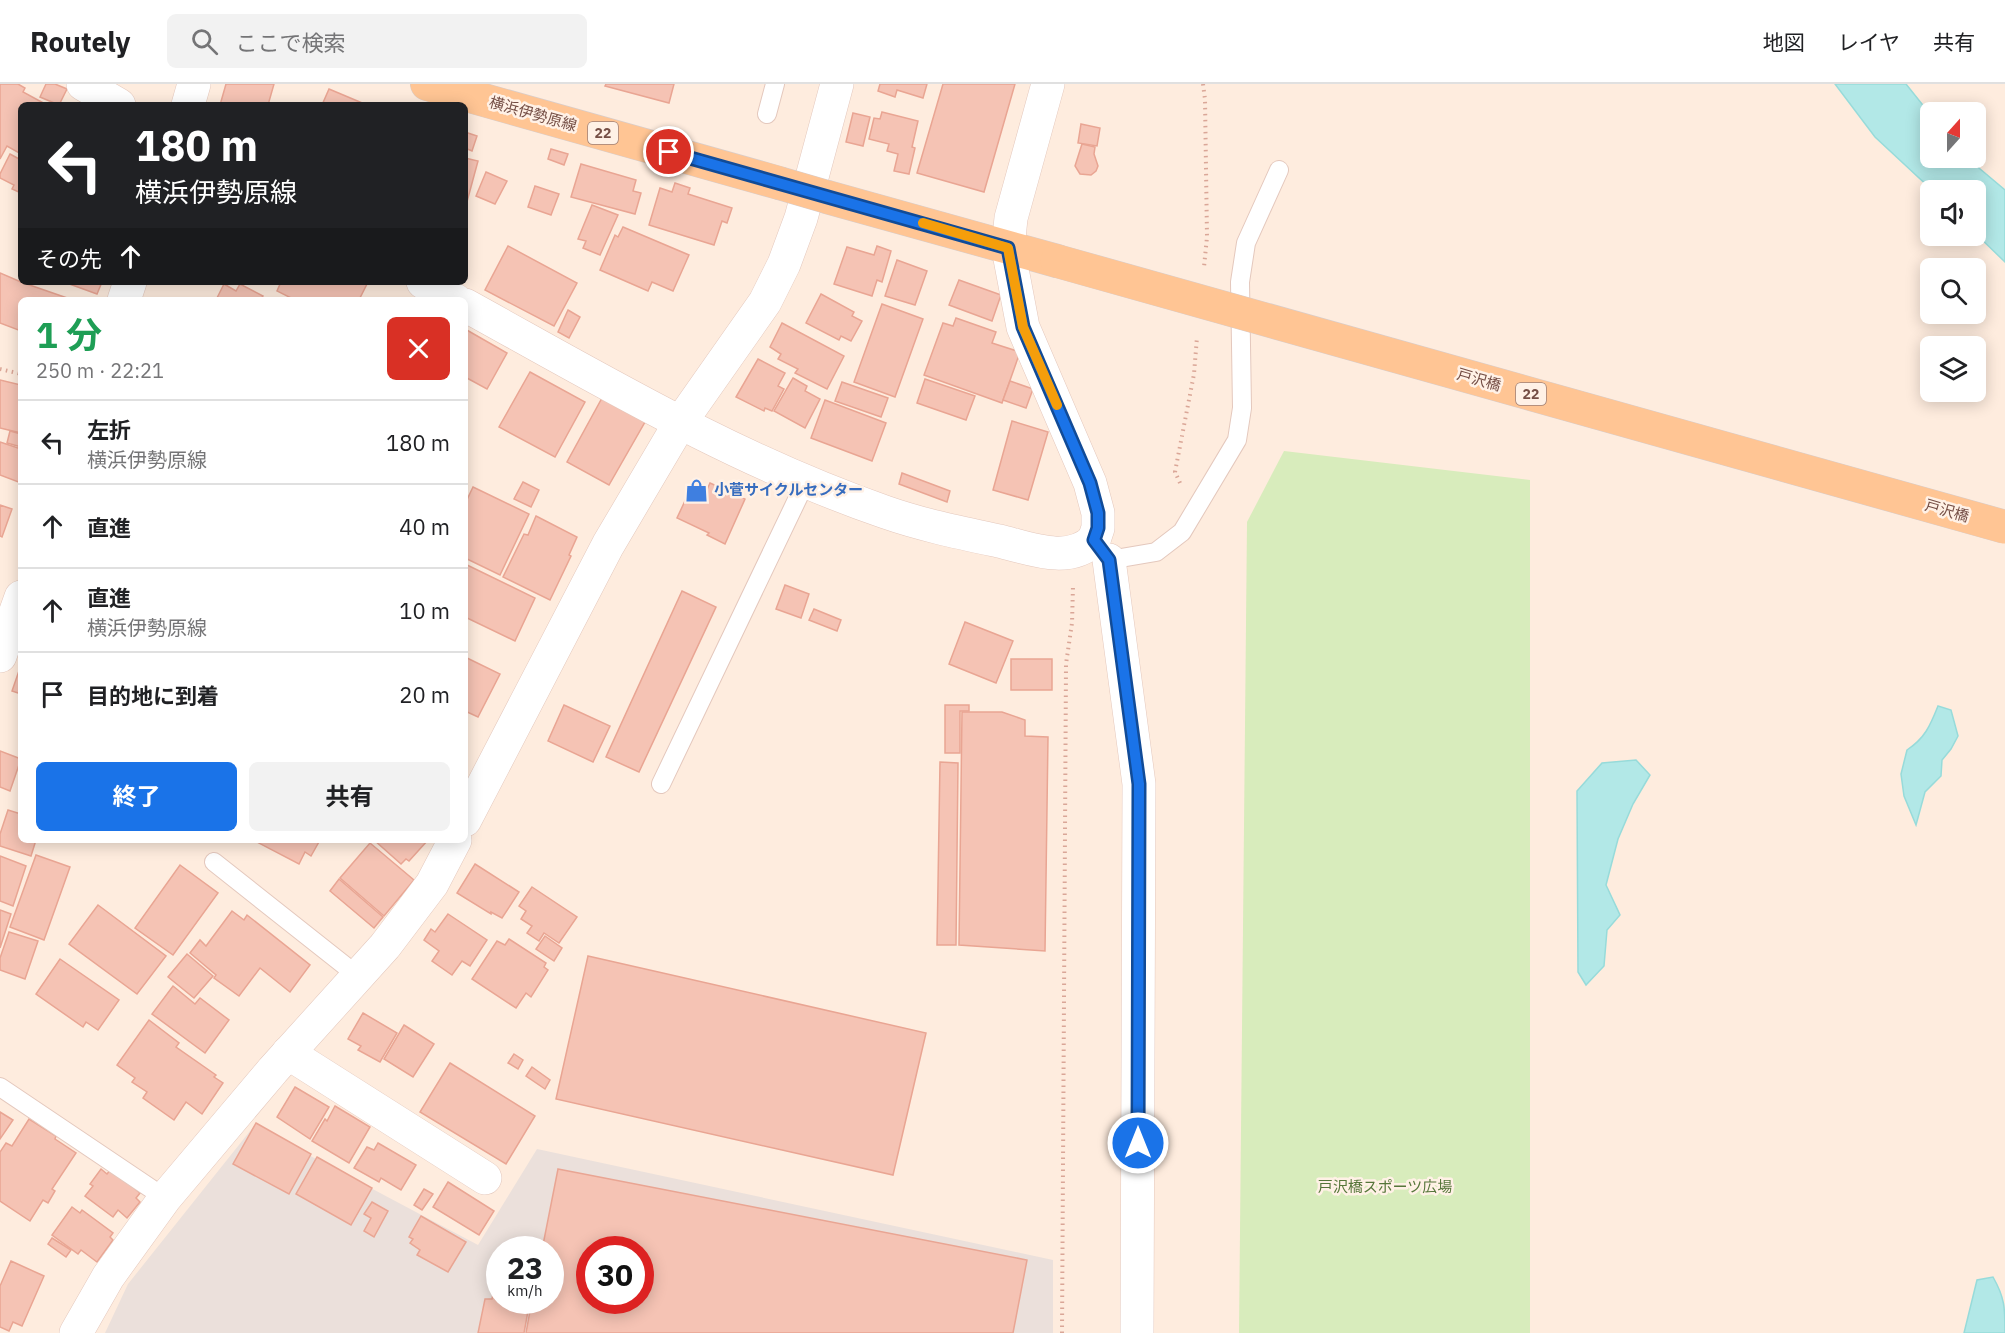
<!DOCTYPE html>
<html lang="ja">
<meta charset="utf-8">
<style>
:root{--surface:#fff;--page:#f2f2f2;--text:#202124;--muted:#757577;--line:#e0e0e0;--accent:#1a73e8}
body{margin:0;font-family:"IBM Plex Sans","Noto Sans JP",sans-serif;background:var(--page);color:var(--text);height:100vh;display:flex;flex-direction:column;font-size:22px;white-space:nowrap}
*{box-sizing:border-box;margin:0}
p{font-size:20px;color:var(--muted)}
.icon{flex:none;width:33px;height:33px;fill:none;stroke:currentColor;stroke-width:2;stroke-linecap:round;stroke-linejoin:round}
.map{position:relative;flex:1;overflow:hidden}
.details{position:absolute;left:18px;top:213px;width:450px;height:546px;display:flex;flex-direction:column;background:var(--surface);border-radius:9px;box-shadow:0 3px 15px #0003}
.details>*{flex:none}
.guide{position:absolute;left:18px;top:18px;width:450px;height:183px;border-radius:9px;box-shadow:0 3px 15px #0003;background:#202124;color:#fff;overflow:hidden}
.needle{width:39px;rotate:21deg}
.buttons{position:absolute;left:1920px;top:18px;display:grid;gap:12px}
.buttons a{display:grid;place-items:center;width:66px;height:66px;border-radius:9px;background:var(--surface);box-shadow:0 3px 15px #0003;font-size:30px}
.speed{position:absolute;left:486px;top:1152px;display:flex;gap:12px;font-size:30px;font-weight:700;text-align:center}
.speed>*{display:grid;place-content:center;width:78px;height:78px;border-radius:50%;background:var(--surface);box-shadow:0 3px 15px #0003;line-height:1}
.speed small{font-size:15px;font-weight:400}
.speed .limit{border:9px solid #d22;background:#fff;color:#111}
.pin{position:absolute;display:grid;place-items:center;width:51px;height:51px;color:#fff;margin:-26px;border:3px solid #fff;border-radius:50%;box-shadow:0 2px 6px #0007}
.me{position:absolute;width:66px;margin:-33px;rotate:0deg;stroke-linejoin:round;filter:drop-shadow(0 0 4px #0008)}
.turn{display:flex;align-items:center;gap:21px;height:126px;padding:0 18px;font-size:27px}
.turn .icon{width:78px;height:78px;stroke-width:2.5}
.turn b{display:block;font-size:42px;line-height:51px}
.then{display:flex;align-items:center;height:57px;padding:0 18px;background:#0003;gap:12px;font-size:22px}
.round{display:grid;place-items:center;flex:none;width:63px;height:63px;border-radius:9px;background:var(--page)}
.overview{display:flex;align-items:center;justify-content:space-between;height:102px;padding:0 18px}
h1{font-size:36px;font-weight:700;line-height:45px;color:#1e9e55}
.button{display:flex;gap:12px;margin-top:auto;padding:12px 18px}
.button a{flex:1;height:69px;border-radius:9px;background:var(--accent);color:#fff;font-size:24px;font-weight:700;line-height:69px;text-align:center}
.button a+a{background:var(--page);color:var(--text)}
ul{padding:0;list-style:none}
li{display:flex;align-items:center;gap:18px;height:84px;padding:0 18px;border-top:2px solid var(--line)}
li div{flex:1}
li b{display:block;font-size:22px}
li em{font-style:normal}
header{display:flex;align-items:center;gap:36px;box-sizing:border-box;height:84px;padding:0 30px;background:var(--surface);border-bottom:2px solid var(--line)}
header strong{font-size:28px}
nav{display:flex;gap:33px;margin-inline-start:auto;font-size:21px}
.search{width:420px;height:54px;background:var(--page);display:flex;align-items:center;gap:15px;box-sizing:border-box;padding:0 21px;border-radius:9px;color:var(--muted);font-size:22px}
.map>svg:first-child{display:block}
.industrial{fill:#ebe0db;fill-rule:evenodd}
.green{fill:#d8ecbc}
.water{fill:#b2e8e7;stroke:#97dbda;stroke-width:1.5}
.building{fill:#f5c3b4;stroke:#e9a593;stroke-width:1.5;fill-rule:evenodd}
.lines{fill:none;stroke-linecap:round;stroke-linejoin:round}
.service-casing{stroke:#e4c8bd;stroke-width:20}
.minor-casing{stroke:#e4c8bd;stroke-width:34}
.tertiary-casing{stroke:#e4c8bd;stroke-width:34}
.primary-casing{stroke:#d8cdcb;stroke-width:34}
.path{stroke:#daa697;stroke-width:4;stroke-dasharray:1.5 4.5;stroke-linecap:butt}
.service{stroke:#fff;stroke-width:18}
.minor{stroke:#fff;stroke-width:33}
.tertiary{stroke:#fff;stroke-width:33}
.primary{stroke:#ffc594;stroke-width:33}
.primary-bridge-casing{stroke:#d8cdcb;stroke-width:34;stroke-linecap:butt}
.primary-bridge{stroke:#ffc594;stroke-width:33}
.route-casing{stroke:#114b97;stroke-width:15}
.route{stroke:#1a73e8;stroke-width:10}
.slow{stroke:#f59e0b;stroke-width:10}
.labels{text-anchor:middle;stroke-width:5;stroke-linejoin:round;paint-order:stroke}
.shield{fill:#fff1e6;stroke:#9e7f75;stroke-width:1.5}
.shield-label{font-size:14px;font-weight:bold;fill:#754e45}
.street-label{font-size:15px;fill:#754e45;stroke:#fff1e6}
.shop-label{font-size:15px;font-weight:bold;fill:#366cbe;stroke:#fff1e6;text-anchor:start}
.park-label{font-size:15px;fill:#56763a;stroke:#fff1e6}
</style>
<header>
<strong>Routely</strong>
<div class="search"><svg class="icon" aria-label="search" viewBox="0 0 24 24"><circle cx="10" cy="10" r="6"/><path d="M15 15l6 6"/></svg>ここで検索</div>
<nav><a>地図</a><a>レイヤ</a><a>共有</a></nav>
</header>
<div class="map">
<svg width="2005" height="1249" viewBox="0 0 2005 1249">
<rect width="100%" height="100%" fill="#feecde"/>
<!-- industrial -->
<path class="industrial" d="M254 1042 478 1161 537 1065 1053 1176V1249H105L128 1200ZM500 1166H550V1216H500ZM590 1166H640V1216H590Z"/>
<!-- green -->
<polygon class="green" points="1284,367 1530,396 1530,1249 1239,1249 1247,438"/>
<!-- water -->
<g class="water">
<polygon points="1835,0 1906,0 1930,30 1930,74 1967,74 2005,106 2005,178 1976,150 1976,106 1932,106 1875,53"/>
<path d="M1938 622 1951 626 1958 652 1951 665 1942 676 1941 692 1925 708 1916 741 1904 712 1901 690 1907 666C1925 654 1930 642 1938 622Z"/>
<polygon points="1636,676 1650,691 1633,720 1618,755 1606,801 1620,831 1607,846 1604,882 1586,901 1578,888 1577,707 1602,679"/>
<path d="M1993 1193C2005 1214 2005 1224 2005 1249H1964L1977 1196Z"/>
</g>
<!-- building -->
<g class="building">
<polygon points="0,0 18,0 25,4 23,8 47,21 21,21 21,70 7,62 0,75"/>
<polygon points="46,0 55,0 67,5 59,21 40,13"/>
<polygon points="226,0 274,0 268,21 220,21"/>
<polygon points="606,0 674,0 669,19 605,2"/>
<polygon points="880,0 927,0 923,14 897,6 895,13 878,7"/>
<polygon points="943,0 1015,0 984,108 917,89"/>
<polygon points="329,5 367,21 322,21"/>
<polygon points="882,28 918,37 912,63 915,64 909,90 894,87 898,70 887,67 889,60 869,55 874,34 880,35"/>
<polygon points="853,29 870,33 863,62 846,58"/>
<polygon points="1081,40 1100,44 1097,62 1078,59"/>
<polygon points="465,48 477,52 472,67 465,64"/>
<polygon points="1082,60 1095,63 1094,70 1098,82 1096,87 1091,91 1080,90 1075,82"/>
<polygon points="551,65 568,70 564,81 548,75"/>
<polygon points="10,70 21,76 21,109 12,105 14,101 0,94 0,90"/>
<polygon points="465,74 478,77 465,125"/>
<polygon points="581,80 636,96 633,107 641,109 635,130 571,113"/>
<polygon points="486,88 507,97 495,120 476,112"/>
<polygon points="675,99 690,104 688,110 732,124 727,139 722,137 714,161 649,141 660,104 672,108"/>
<polygon points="535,102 559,110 551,131 528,123"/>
<polygon points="592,121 618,131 600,171 583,164 586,157 578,155"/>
<polygon points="623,143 689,171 673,207 652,198 648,207 600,186 615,151 618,153"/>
<polygon points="508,162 577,199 554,242 485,206"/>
<polygon points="877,162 891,167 882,198 877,196 872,212 834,200 847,163 874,171"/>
<polygon points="897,176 927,187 915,221 885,212"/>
<polygon points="0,189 21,198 73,216 21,216 21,247 0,239"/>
<polygon points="959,196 1001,211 992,237 949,221"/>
<polygon points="64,198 102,198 97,210"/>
<polygon points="281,198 368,198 360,214 364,216 295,216 277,207"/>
<polygon points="224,200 236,207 240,200 263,212 260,216 216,216"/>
<polygon points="821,210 854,228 852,232 862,237 851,257 841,252 839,256 806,239"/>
<polygon points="882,220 923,235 895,313 854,298"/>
<polygon points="568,226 580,233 569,254 558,248"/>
<polygon points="956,234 996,248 992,259 1020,268 1002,319 924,291 943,239 953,242"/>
<polygon points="782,239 844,272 827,305 795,289 798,285 778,275 781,270 770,263"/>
<polygon points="465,245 507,269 487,305 465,293"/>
<polygon points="758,275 785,289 778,302 784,305 772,327 765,324 764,327 736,313"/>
<polygon points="530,288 585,318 555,373 499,343"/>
<polygon points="793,294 807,302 805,307 820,315 805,344 774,327"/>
<polygon points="925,295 975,312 966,336 917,319"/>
<polygon points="0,296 21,301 21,349 0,344"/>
<polygon points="1010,297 1033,305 1026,324 1003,316"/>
<polygon points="842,298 888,314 881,333 835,317"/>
<polygon points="602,314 645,338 609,401 567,378"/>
<polygon points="825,316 886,339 872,377 811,354"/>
<polygon points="1012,337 1048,348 1028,416 993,406"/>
<polygon points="10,347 21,350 21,363 7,359"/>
<polygon points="0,358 21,365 21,399 0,391"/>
<polygon points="902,389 950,407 947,418 899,400"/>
<polygon points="523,398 539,406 531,423 514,415"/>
<polygon points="710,399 745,415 725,460 707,451 709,449 677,434 691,404 705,410"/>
<polygon points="473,403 529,430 500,491 465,474 465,420"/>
<polygon points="0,421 12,425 2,453 0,452"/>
<polygon points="536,432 577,453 569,471 571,472 550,516 503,493 524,450 528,451"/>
<polygon points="465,480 535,514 515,557 465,533"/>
<polygon points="785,501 809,510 801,534 776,525"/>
<polygon points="682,507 716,523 639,688 606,673"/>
<polygon points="814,525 841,536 837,547 809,536"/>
<polygon points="965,538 1013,557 996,599 949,580"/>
<polygon points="465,573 500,590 478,633 465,627"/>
<rect x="1011" y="575" width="41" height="31"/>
<polygon points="21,581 21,610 12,607"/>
<polygon points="564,621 610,642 593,678 548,657"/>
<polygon points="945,621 969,621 969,627 960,627 960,669 945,669"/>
<polygon points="962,628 1002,628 1025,636 1025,652 1048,653 1045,867 959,861"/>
<polygon points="0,667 21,675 10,707 0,703"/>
<polygon points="940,678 958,679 956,861 937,861"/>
<polygon points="8,726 21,730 21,756 36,756 31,772 0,762 0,750"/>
<polygon points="253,756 320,756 311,772 305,768 299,780"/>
<polygon points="374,756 428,756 409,777 406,775 401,780"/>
<polygon points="370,759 414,796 384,832 340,794"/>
<polygon points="36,771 70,783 44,856 10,843"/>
<polygon points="0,772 26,782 13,822 0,817"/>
<polygon points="475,780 519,808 502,834 491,828 491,830 457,809"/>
<polygon points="180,781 218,809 173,871 135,844"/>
<polygon points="339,795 383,833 374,844 330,807"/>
<polygon points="532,803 577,833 559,859 544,849 539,857 527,849 532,842 521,835 526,827 519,822"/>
<polygon points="98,821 166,872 137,910 69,860"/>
<polygon points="0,826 11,830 0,864"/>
<polygon points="232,827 244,836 247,831 310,881 290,908 260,884 239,912 214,894 216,891 190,869 200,856 206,862"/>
<polygon points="448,830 487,856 470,882 462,877 452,891 432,877 439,867 424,856 431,845 435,848"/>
<polygon points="9,848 38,857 25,895 0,886 0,874"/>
<polygon points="545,852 562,864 554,877 536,865"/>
<polygon points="509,855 546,879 544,883 548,886 531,913 526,909 516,924 472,895 497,857 505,861"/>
<polygon points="187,870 213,892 194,914 168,893"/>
<polygon points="588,872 926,949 893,1091 556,1015"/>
<polygon points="60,875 119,916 98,946 86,938 83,943 36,910"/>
<polygon points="173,902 195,920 200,914 229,936 205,969 152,930"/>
<polygon points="363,929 397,949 380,978 358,966 361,962 348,955"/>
<polygon points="149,936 179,959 176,963 216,991 214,993 223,999 202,1030 186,1018 174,1036 143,1014 147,1008 132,998 135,994 117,981"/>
<polygon points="404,941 434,960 413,993 384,975"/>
<polygon points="514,970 523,976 518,985 508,979"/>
<polygon points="450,979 535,1032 506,1080 420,1028"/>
<polygon points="532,983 550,996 545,1005 526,992"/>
<polygon points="295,1003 329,1023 310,1055 277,1033"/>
<polygon points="335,1022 370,1043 349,1079 312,1057 325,1035 327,1037"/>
<polygon points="0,1028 13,1036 0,1055"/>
<polygon points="29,1035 56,1052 55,1055 76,1069 52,1105 55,1107 48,1119 43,1116 30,1137 0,1117 0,1068 6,1059 12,1062"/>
<polygon points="256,1039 311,1070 289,1110 233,1080"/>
<polygon points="378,1059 416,1081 401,1106 381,1094 379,1098 354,1084 367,1063 374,1066"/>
<polygon points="317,1073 372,1104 351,1141 296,1110"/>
<polygon points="101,1085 107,1090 111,1085 140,1109 136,1114 140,1118 127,1134 118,1126 113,1133 85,1112 93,1102 90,1100"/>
<path d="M558 1085 1027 1176 1013 1249H526L532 1216H550V1166H542ZM590 1166H640V1216H590Z"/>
<polygon points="448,1098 494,1127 479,1151 433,1123"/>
<polygon points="424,1105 433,1110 422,1126 414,1121"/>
<polygon points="372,1118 388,1127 374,1153 364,1147 371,1134 364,1130"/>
<polygon points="72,1123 80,1129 82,1126 113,1149 110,1153 113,1156 97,1178 81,1166 78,1170 52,1151"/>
<polygon points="421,1132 466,1158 448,1188 417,1171 420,1166 410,1159 413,1155 409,1153"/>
<polygon points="52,1154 71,1166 66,1173 48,1160"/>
<polygon points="11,1177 44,1192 22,1242 13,1238 9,1247 0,1243 0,1202"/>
<polygon points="497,1191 500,1192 500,1216 530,1216 524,1249 478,1249 485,1215 492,1215"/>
</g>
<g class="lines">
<defs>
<g id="service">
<polyline points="767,30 775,0"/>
<polyline points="1104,469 1109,476 1156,468 1182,448 1237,356 1242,324 1240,198 1246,159 1279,86"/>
<polyline points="661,700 806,397"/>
<polyline points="214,778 358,892"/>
<polyline points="0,1003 165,1114"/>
</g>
<g id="minor">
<polyline points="83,0 119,21"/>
<polyline points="188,21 194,0"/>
<polyline points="423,198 455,216"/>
<polyline points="124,216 130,198"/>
<path d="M465 221C601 296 737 377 885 428 922 441 961 449 999 457 1029 464 1068 481 1094 456"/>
<polyline points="1109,476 1139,700 1137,1249"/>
<polyline points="0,572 21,513"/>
<polyline points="288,969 485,1094"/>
</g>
<g id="tertiary">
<polyline points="1048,0 1011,134 1008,164 1023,243 1090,399 1098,429 1098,444 1094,456"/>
<polyline points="465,736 608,461 680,339 765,218 784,180 801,134 837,0"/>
<polyline points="76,1249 108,1193 165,1114 273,986 385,862 432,800 455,756"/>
</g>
<g id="primary">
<polyline points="427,0 779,99"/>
<polyline points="827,113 1057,177"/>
</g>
</defs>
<!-- service casing -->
<use href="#service" class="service-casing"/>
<!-- minor casing -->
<use href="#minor" class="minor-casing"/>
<!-- tertiary casing -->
<use href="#tertiary" class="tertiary-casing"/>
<!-- primary casing -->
<use href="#primary" class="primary-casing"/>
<!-- path -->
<g class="path">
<polyline points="1203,0 1205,15 1207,153 1204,183"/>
<polyline points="0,285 21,290"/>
<polyline points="1180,399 1175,388 1194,290 1197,253"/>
<polyline points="1062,1249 1066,580 1072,539 1073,502"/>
</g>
<!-- service -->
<use href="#service" class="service"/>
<!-- minor -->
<use href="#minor" class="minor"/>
<!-- tertiary -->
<use href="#tertiary" class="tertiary"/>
<!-- primary -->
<use href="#primary" class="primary"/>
<defs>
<g id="primary-bridge">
<polyline points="779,99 827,113"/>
<polyline points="1057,177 2005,443"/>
</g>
</defs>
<!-- primary-bridge casing -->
<use href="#primary-bridge" class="primary-bridge-casing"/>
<!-- primary-bridge -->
<use href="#primary-bridge" class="primary-bridge"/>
</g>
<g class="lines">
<defs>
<polyline id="route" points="669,68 1008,164 1023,243 1090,399 1098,429 1098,444 1094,456 1109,476 1139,700 1138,1059"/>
</defs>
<!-- route casing -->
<use href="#route" class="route-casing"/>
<!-- route -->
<use href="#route" class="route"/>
<!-- slow -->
<polyline class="slow" points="923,139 1008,164 1023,243 1057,321"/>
</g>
<!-- icons -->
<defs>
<symbol id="shop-bare" viewBox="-9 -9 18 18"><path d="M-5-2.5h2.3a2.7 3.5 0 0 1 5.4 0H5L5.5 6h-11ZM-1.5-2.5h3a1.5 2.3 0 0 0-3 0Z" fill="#3f7fe0" stroke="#fff1e6" stroke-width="2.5" paint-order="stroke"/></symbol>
</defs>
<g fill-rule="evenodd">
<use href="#shop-bare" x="680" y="390" width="33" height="33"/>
</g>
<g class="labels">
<!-- shield labels -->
<g class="shield">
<rect x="588" y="38" width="30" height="22" rx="4.5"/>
<rect x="1516" y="299" width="30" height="22" rx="4.5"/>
</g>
<g class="shield-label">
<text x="603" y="54">22</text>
<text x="1531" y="315">22</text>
</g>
<!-- street labels -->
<g class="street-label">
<text transform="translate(533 30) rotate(16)" y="5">横浜伊勢原線</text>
<text transform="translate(1479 296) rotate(16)" y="5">戸沢橋</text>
<text transform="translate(1947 427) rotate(16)" y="5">戸沢橋</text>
</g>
<!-- shop labels -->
<g class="shop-label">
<text x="714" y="411">小菅サイクルセンター</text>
</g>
<!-- park labels -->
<g class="park-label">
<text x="1385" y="1108">戸沢橋スポーツ広場</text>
</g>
</g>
</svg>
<div class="buttons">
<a><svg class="needle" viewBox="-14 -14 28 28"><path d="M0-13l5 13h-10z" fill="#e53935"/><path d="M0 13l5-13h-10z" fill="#757577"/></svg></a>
<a><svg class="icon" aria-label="sound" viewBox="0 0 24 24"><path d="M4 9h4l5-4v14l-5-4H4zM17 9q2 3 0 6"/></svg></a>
<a><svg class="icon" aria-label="search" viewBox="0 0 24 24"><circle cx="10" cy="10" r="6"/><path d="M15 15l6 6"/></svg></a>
<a><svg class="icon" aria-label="layers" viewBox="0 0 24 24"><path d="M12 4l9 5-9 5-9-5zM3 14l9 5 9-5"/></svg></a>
</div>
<div class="speed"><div>23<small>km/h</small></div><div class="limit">30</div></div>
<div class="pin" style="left:669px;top:68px;background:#d93025"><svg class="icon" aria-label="arrive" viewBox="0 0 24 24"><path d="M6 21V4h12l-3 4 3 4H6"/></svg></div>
<svg class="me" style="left:1138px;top:1059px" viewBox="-20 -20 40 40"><circle r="17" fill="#1a73e8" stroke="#fff" stroke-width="3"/><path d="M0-11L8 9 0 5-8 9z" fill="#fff"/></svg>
<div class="guide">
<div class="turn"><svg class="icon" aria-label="left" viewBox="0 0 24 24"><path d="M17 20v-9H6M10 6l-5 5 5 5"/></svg><div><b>180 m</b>横浜伊勢原線</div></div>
<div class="then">その先<svg class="icon" aria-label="ahead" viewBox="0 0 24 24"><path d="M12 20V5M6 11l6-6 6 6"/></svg></div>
</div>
<section class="details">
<div class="overview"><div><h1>1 分</h1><p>250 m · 22:21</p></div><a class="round" style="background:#d93025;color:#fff"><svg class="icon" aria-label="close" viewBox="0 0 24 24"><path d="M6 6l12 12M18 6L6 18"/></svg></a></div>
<ul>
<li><svg class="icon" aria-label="left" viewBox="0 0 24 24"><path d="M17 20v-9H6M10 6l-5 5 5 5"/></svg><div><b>左折</b><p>横浜伊勢原線</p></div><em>180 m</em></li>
<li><svg class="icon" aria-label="ahead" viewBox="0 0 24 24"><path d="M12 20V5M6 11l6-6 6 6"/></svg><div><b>直進</b></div><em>40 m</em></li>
<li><svg class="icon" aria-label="ahead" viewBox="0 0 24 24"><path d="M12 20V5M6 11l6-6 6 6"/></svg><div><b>直進</b><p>横浜伊勢原線</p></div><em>10 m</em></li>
<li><svg class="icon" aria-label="arrive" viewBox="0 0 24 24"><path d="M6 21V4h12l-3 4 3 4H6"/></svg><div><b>目的地に到着</b></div><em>20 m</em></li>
</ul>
<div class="button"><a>終了</a><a>共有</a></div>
</section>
</div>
